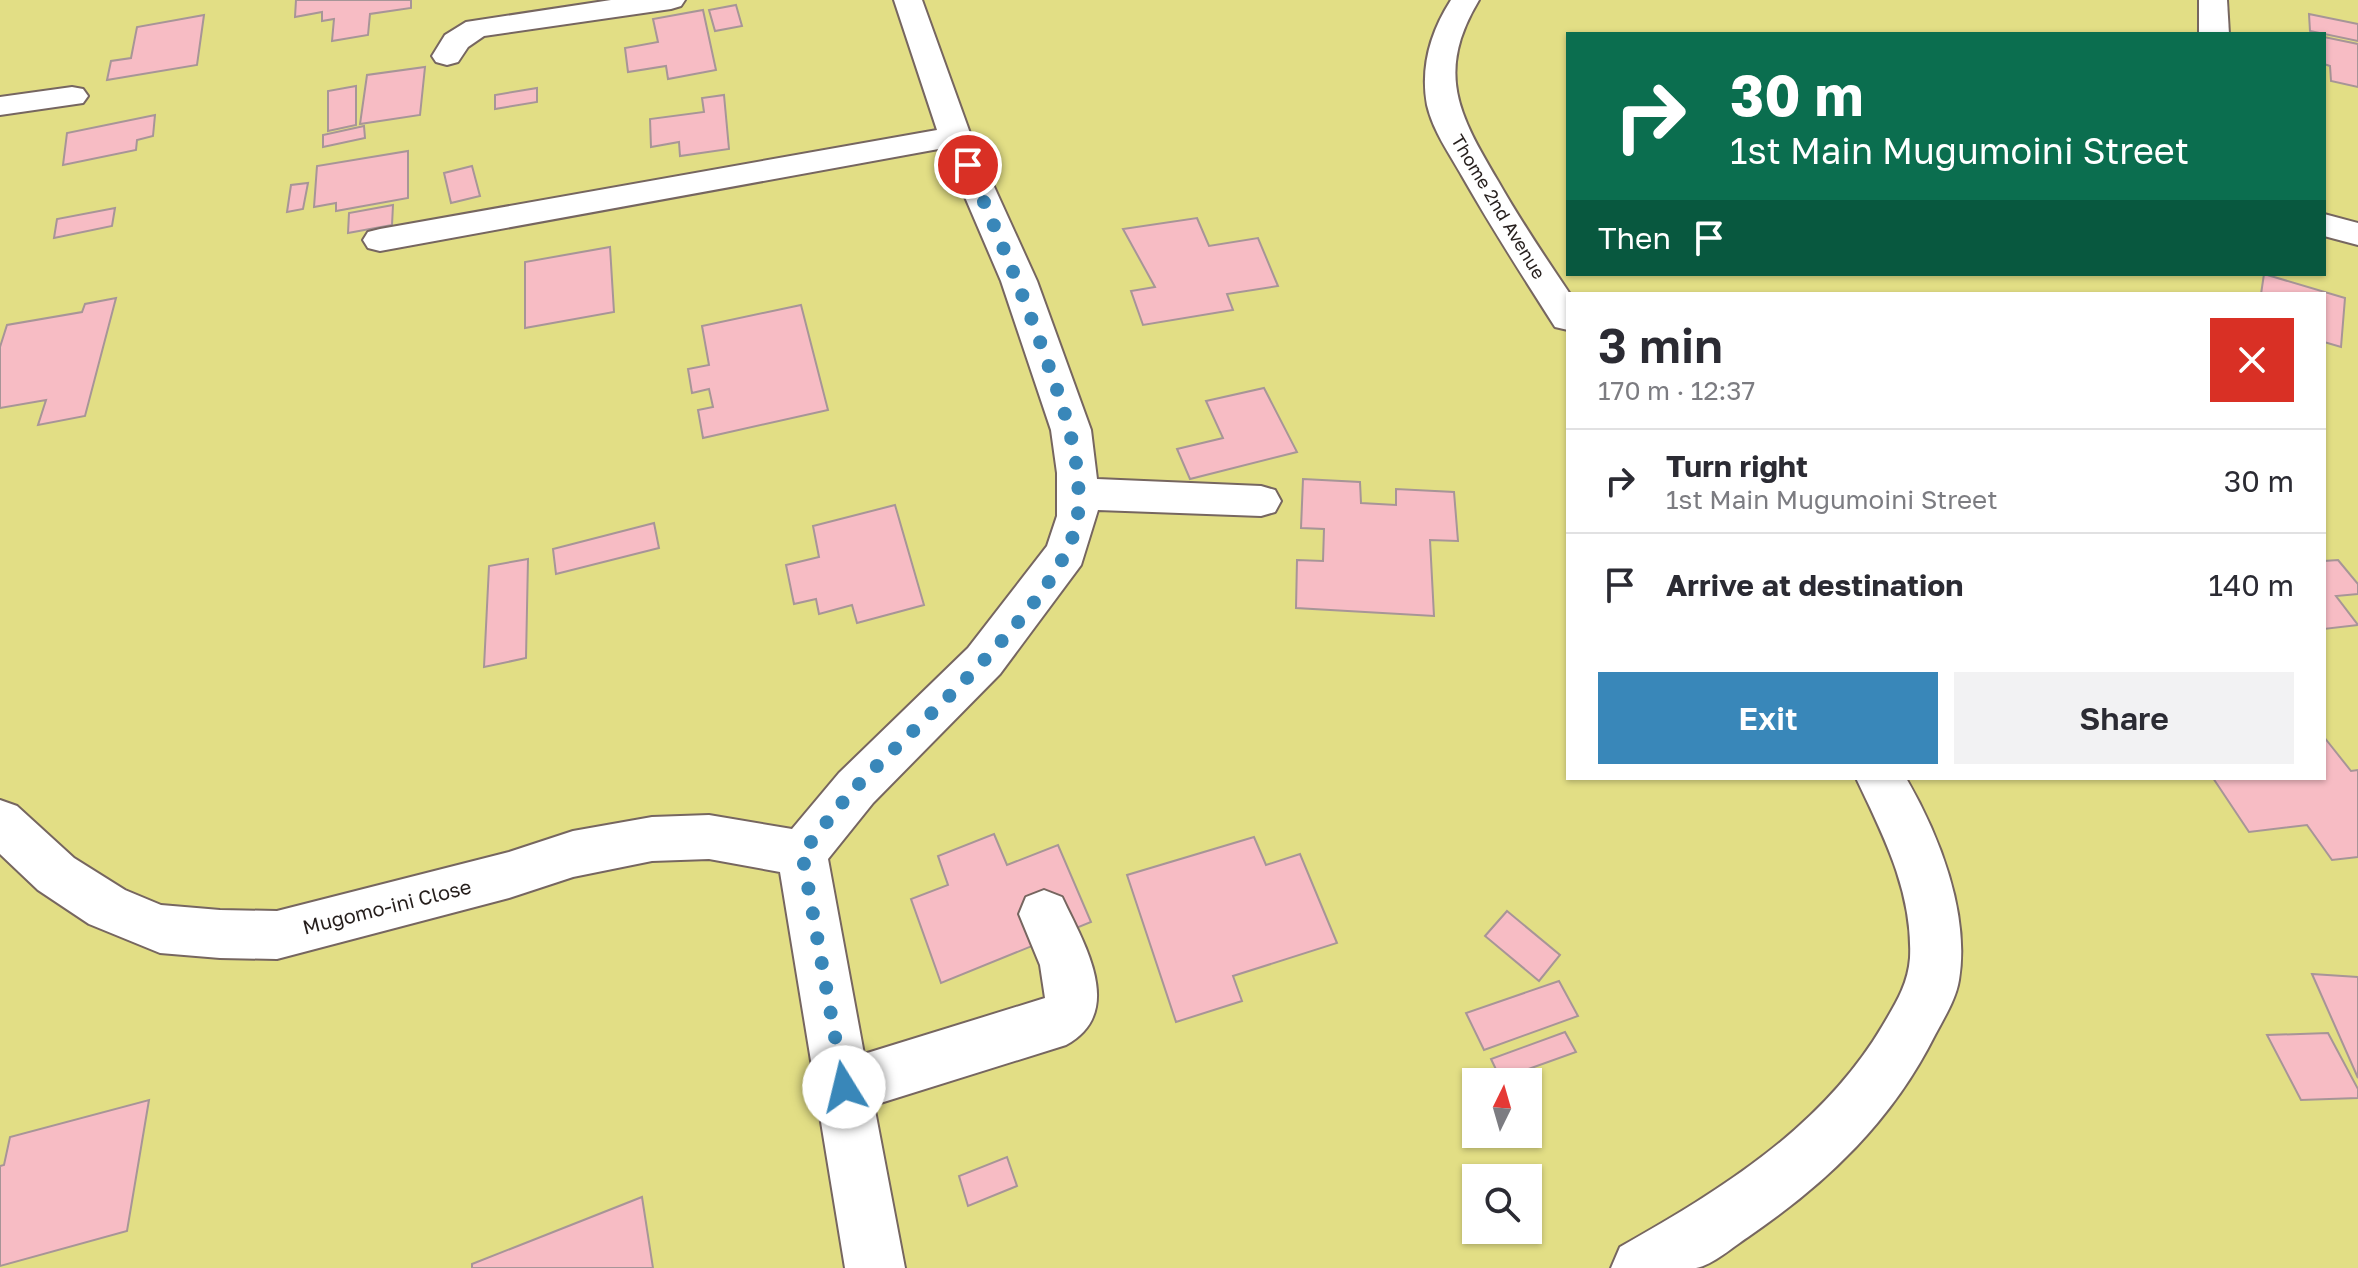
<!DOCTYPE html>
<meta charset="utf-8">
<style>
:root{--surface:#fff;--page:#f2f2f3;--text:#2b2b33;--muted:#7c7c81;--line:#e1e1e2;--accent:#3987b9}
body{margin:0;font-family:"Golos Text",sans-serif;background:var(--page);color:var(--text);height:100vh;display:flex;flex-direction:column;font-size:30px;white-space:nowrap}
*{box-sizing:border-box;margin:0}
p{font-size:26px;color:var(--muted)}
.icon{flex:none;width:44px;height:44px;fill:none;stroke:currentColor;stroke-width:2;stroke-linecap:round;stroke-linejoin:round}
.map{position:relative;flex:1;overflow:hidden}
.sheet{position:absolute;left:1566px;top:292px;width:760px;height:488px;display:flex;flex-direction:column;background:var(--surface);border-radius:0px;box-shadow:0 2px 6px #0004}
.sheet>*{flex:none}
.guide{position:absolute;left:1566px;top:32px;width:760px;height:244px;border-radius:0px;box-shadow:0 2px 6px #0004;background:#0b6e4f;color:#fff;overflow:hidden}
.needle{width:52px;rotate:5deg}
.fabs{position:absolute;left:1462px;top:1068px;display:grid;gap:16px}
.fabs a{display:grid;place-items:center;width:80px;height:80px;border-radius:0px;background:var(--surface);box-shadow:0 2px 6px #0004;font-size:40px}
.pin{position:absolute;display:grid;place-items:center;width:68px;height:68px;color:#fff;margin:-34px;border:4px solid #fff;border-radius:50%;box-shadow:0 2px 8px #0007}
.me{position:absolute;width:88px;margin:-44px;rotate:351deg;stroke-linejoin:round;filter:drop-shadow(0 0 6px #0008)}
.turn{display:flex;align-items:center;gap:28px;height:168px;padding:0 32px;font-size:36px}
.turn .icon{width:104px;height:104px;stroke-width:2.5}
.turn b{display:block;font-size:56px;line-height:68px}
.then{display:flex;align-items:center;height:76px;padding:0 32px;background:#0003;gap:16px;font-size:30px}
.round{display:grid;place-items:center;flex:none;width:84px;height:84px;border-radius:0px;background:var(--page)}
.overview{display:flex;align-items:center;justify-content:space-between;height:136px;padding:0 32px}
h1{font-size:48px;font-weight:600;line-height:60px}
.button{display:flex;gap:16px;margin-top:auto;padding:16px 32px}
.button a{flex:1;height:92px;border-radius:0px;background:var(--accent);color:#fff;font-size:32px;font-weight:600;line-height:92px;text-align:center}
.button a+a{background:var(--page);color:var(--text)}
ul{padding:0;list-style:none}
li{display:flex;align-items:center;gap:24px;height:104px;padding:0 32px;border-top:2px solid var(--line)}
li div{flex:1}
li b{display:block;font-size:30px}
li em{font-style:normal}
.map>svg:first-child{display:block}
.green{fill:#e2de85;fill-rule:evenodd}
.building{fill:#f7bcc4;stroke:#a79597;stroke-width:2}
.lines{fill:none;stroke-linecap:round;stroke-linejoin:round}
.minor-casing{stroke:#766660;stroke-width:4}
.minor{fill:#fff;fill-rule:evenodd}
.route{stroke:#3987b9;stroke-width:14;stroke-dasharray:0 25.2}
.labels{text-anchor:middle;stroke-width:6;stroke-linejoin:round;paint-order:stroke}
.far-street-label{font-size:18px;fill:#251e1c;stroke:#fff}
.street-label{font-size:20px;fill:#251e1c;stroke:#fff}
</style>
<div class="map">
<svg width="2358" height="1268" viewBox="0 0 2358 1268">
<rect width="100%" height="100%" fill="#f8e6df"/>
<!-- green -->
<path class="green" d="M0 0H2358V1268H0ZM1568 34H2324V274H1568ZM1568 294H2324V778H1568ZM1476 1082H1528V1134H1476ZM1476 1178H1528V1230H1476Z"/>
<!-- building -->
<g class="building">
<polygon points="296,0 411,0 411,8 370,14 368,35 332,41 334,19 322,21 322,12 295,17"/>
<polygon points="736,5 742,26 715,31 709,10"/>
<polygon points="703,10 716,70 668,79 666,66 628,72 625,48 658,42 653,19"/>
<polygon points="2309,14 2358,24 2358,41 2310,31"/>
<polygon points="204,15 197,65 107,80 111,61 131,58 137,27"/>
<polygon points="2324,37 2358,44 2358,87 2331,81 2330,66 2324,64"/>
<polygon points="425,67 420,115 360,124 367,75"/>
<polygon points="356,86 356,125 328,131 328,91"/>
<polygon points="537,88 537,102 495,109 495,95"/>
<polygon points="724,95 729,149 680,156 679,142 651,147 650,119 704,112 702,98"/>
<polygon points="155,115 153,136 137,140 136,150 63,165 67,133"/>
<polygon points="364,126 365,138 323,147 323,135"/>
<polygon points="408,151 408,198 336,211 336,203 314,207 317,166"/>
<polygon points="472,166 480,196 451,203 444,173"/>
<polygon points="308,183 303,209 287,212 291,185"/>
<polygon points="393,205 392,225 348,233 349,213"/>
<polygon points="115,208 112,226 54,238 57,219"/>
<polygon points="1197,218 1209,246 1258,238 1278,286 1227,294 1233,310 1143,325 1131,291 1155,287 1123,229"/>
<polygon points="610,247 614,312 525,328 525,262"/>
<polygon points="2264,274 2345,298 2341,347 2324,342 2324,294 2261,294"/>
<polygon points="116,298 85,416 38,425 46,400 0,408 0,347 7,325 82,312 85,304"/>
<polygon points="801,305 828,410 703,438 698,410 713,407 709,389 692,393 688,369 709,365 702,326"/>
<polygon points="1264,388 1297,452 1190,479 1177,449 1223,438 1206,401"/>
<polygon points="1303,479 1360,482 1361,503 1396,505 1396,489 1454,492 1458,541 1430,540 1434,616 1296,608 1297,560 1323,561 1324,529 1301,528"/>
<polygon points="895,505 924,605 857,623 852,605 819,614 816,599 794,604 786,565 819,557 813,526"/>
<polygon points="654,523 659,548 556,574 553,549"/>
<polygon points="528,559 526,658 484,667 489,566"/>
<polygon points="2338,560 2358,584 2358,594 2336,596 2358,625 2324,629 2324,561"/>
<polygon points="2324,737 2351,771 2358,770 2358,857 2332,860 2307,825 2249,832 2213,778 2324,778"/>
<polygon points="994,834 1007,865 1058,845 1091,922 941,983 911,899 948,885 938,856"/>
<polygon points="1254,837 1266,865 1300,854 1337,943 1233,976 1242,1001 1176,1022 1127,875"/>
<polygon points="1507,911 1560,955 1539,981 1485,936"/>
<polygon points="2312,974 2358,977 2358,1078"/>
<polygon points="1559,981 1578,1016 1484,1050 1466,1013"/>
<polygon points="1565,1032 1576,1052 1523,1071 1530,1086 1528,1082 1502,1082 1491,1059"/>
<polygon points="2328,1033 2358,1089 2358,1098 2301,1100 2267,1035"/>
<polygon points="149,1100 127,1231 0,1266 0,1166 4,1165 10,1137"/>
<polygon points="1007,1157 1017,1186 968,1206 959,1176"/>
<polygon points="642,1197 653,1268 472,1268 472,1264"/>
</g>
<g class="lines">
<defs>
<g id="minor">
<polygon points="611,0 685,0 681,6 671,9 484,36 468,47 458,62 447,65 436,62 432,56 445,35 466,22"/>
<path d="M894 0H922L971 136 1037 281 1091 430 1097 479 1261 486 1275 490 1281 501 1275 512 1261 516 1098 510 1081 565 1000 674 873 803 828 859 864 1054 1045 998 1040 965 1019 914 1026 897 1044 890 1062 897C1083 942 1127 1012 1066 1045L874 1105 905 1268H845L780 872 709 859 652 861 573 877 509 898 277 959 220 958 160 953 89 924 38 890 0 854V800L17 806 74 858 125 890 161 905 220 910 277 911 509 852 573 831 652 817 709 815 792 829 839 773 968 648 1047 546 1057 516V473L1051 430 1001 281 944 148 380 251 368 248 363 240 368 232 380 229 937 130Z"/>
<path d="M1451 0H1479C1435 73 1459 115 1498 181 1520 220 1545 257 1570 294H1568V330L1555 327C1523 277 1491 227 1462 176 1449 153 1433 131 1427 105 1420 67 1431 31 1451 0Z"/>
<polygon points="2199,0 2227,0 2229,34 2199,34"/>
<polygon points="72,87 83,89 88,96 83,103 0,115 0,97"/>
<polygon points="2324,214 2358,223 2358,245 2324,236"/>
<path d="M1856 778H1906C1939 835 1970 913 1959 980 1956 999 1944 1018 1935 1035 1892 1121 1827 1183 1748 1237 1734 1246 1713 1265 1696 1268 1670 1268 1638 1268 1611 1268L1620 1247C1721 1190 1823 1127 1883 1025 1896 1003 1908 984 1910 958 1913 892 1883 835 1856 778Z"/>
</g>
</defs>
<!-- minor casing -->
<use href="#minor" class="minor-casing"/>
<!-- minor -->
<use href="#minor" class="minor"/>
</g>
<g class="lines">
<!-- route -->
<path class="route" d="M844 1087 802 853C820 831 837 808 856 787 913 727 1071 595 1078 514 1082 462 1066 414 1049 367 1025 298 997 232 968 165"/>
</g>
<g class="labels">
<!-- far-street labels -->
<g class="far-street-label">
<text transform="translate(1498 207) rotate(59)" y="6">Thome 2nd Avenue</text>
</g>
<!-- street labels -->
<g class="street-label">
<text transform="translate(387 907) rotate(-14)" y="7">Mugomo-ini Close</text>
</g>
</g>
</svg>
<div class="fabs">
<a><svg class="needle" viewBox="-14 -14 28 28"><path d="M0-13l5 13h-10z" fill="#e53935"/><path d="M0 13l5-13h-10z" fill="#7c7c81"/></svg></a>
<a><svg class="icon" aria-label="search" viewBox="0 0 24 24"><circle cx="10" cy="10" r="6"/><path d="M15 15l6 6"/></svg></a>
</div>
<div class="pin" style="left:968px;top:165px;background:#d93025"><svg class="icon" aria-label="arrive" viewBox="0 0 24 24"><path d="M6 21V4h12l-3 4 3 4H6"/></svg></div>
<svg class="me" style="left:844px;top:1087px" viewBox="-20 -20 40 40"><circle r="19" fill="#fff"/><path d="M0-13L10 11 0 6-10 11z" fill="#3987b9"/></svg>
<div class="guide">
<div class="turn"><svg class="icon" aria-label="right" viewBox="0 0 24 24"><path d="M7 20v-9h11M14 6l5 5-5 5"/></svg><div><b>30 m</b>1st Main Mugumoini Street</div></div>
<div class="then">Then<svg class="icon" aria-label="arrive" viewBox="0 0 24 24"><path d="M6 21V4h12l-3 4 3 4H6"/></svg></div>
</div>
<section class="sheet">
<div class="overview"><div><h1>3 min</h1><p>170 m · 12:37</p></div><a class="round" style="background:#d93025;color:#fff"><svg class="icon" aria-label="close" viewBox="0 0 24 24"><path d="M6 6l12 12M18 6L6 18"/></svg></a></div>
<ul>
<li><svg class="icon" aria-label="right" viewBox="0 0 24 24"><path d="M7 20v-9h11M14 6l5 5-5 5"/></svg><div><b>Turn right</b><p>1st Main Mugumoini Street</p></div><em>30 m</em></li>
<li><svg class="icon" aria-label="arrive" viewBox="0 0 24 24"><path d="M6 21V4h12l-3 4 3 4H6"/></svg><div><b>Arrive at destination</b></div><em>140 m</em></li>
</ul>
<div class="button"><a>Exit</a><a>Share</a></div>
</section>
</div>
